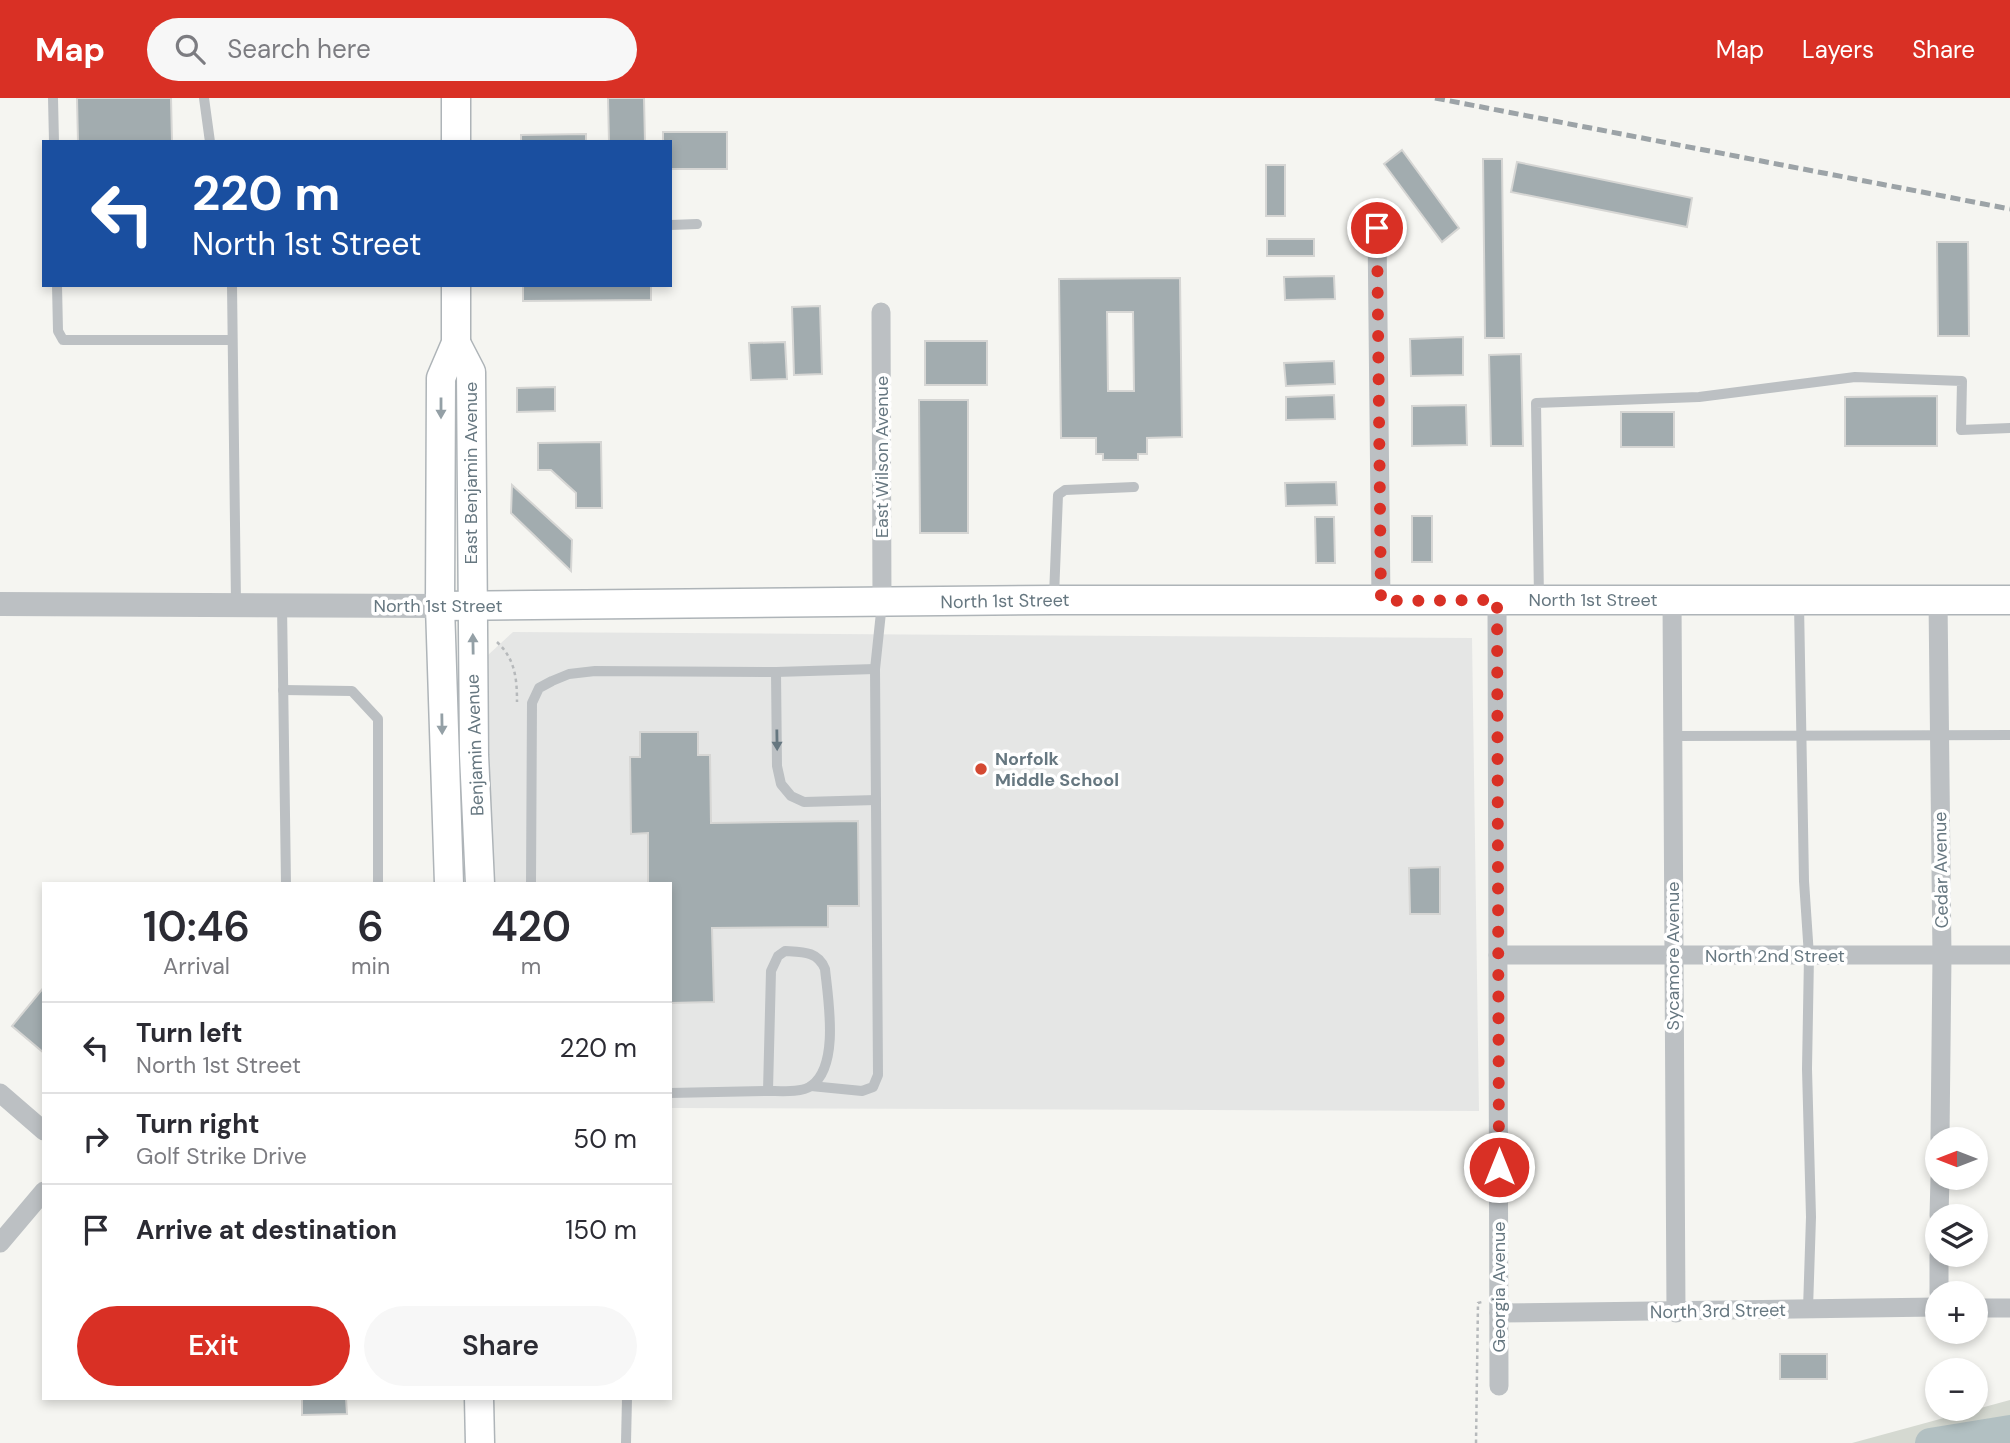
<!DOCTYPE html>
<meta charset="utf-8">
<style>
:root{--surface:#fff;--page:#f7f7f7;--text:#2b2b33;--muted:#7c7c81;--line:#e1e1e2;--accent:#d93025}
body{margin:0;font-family:"DM Sans",sans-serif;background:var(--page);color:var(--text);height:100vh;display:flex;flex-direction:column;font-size:26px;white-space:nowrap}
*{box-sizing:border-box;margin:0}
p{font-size:23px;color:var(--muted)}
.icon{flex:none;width:38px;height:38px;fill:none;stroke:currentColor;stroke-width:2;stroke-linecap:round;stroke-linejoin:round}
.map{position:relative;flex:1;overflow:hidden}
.drawer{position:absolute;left:42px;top:784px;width:630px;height:518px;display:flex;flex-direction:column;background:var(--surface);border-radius:0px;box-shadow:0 4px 10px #0003}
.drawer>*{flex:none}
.hud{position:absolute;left:42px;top:42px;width:630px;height:147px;border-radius:0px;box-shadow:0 4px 10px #0003;background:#1a4fa0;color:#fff;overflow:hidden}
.needle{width:46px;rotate:270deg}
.controls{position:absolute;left:1925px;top:1029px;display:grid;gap:14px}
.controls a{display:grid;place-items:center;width:63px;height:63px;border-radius:50%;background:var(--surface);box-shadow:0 4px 10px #0003;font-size:35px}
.pin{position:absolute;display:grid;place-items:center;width:60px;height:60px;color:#fff;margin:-30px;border:4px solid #fff;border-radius:50%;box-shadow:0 2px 7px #0007}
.me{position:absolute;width:77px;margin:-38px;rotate:0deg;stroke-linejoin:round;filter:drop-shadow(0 0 5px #0008)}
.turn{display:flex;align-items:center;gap:24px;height:147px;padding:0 35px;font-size:32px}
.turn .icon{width:91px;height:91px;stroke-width:2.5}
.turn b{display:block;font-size:49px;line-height:60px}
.eta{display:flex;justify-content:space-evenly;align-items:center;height:119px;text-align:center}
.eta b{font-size:42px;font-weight:600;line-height:49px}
.primary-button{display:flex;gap:14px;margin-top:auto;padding:14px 35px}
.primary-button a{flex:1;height:80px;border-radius:42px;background:var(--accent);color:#fff;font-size:28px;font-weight:600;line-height:80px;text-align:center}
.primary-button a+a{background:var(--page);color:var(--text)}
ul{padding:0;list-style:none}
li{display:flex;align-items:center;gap:21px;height:91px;padding:0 35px;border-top:2px solid var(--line)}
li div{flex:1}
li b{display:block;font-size:26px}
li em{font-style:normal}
header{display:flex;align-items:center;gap:42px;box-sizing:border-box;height:98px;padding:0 35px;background:var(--accent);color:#fff}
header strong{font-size:33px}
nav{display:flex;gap:38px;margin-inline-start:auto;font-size:24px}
.search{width:490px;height:63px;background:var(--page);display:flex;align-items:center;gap:18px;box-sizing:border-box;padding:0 24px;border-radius:38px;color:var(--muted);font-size:26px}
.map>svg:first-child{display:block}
.built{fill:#e5e6e5}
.green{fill:#d5d9d1}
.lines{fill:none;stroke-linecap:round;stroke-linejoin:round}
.river{stroke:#b2c0c2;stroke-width:30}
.building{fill:#a2acaf;stroke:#d6d6d4;stroke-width:2;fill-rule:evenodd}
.secondary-casing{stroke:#aeb4b8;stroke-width:31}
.path{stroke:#b6b9bb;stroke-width:2.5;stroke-dasharray:3.5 3.5;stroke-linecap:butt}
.service{stroke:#bcc0c3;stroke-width:10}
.minor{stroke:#bcc0c3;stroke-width:19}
.tertiary{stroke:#bcc0c3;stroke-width:24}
.secondary{stroke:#fff;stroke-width:28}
.rail{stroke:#9ca3a7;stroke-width:5;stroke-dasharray:10 5;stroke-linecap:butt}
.oneway{fill:#94a0a6}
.oneway2{fill:#667780}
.route{stroke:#d93025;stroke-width:12;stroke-dasharray:0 21.6}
.poi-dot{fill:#d44932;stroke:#fff;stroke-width:2.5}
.labels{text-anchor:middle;stroke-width:7;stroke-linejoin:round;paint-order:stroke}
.street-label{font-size:18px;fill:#667780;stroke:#fff}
.poi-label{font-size:18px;font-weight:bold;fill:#667780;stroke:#fff;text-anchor:start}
</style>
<header>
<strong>Map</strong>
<div class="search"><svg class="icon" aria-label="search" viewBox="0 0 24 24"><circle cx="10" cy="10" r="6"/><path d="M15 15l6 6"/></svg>Search here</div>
<nav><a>Map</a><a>Layers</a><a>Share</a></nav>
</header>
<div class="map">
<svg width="2010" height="1345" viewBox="0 0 2010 1345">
<rect width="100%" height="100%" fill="#f5f5f1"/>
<!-- built -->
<polygon class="built" points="513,534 1472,540 1479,1013 670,1010 670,786 491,786 488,557"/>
<!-- green -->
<polygon class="green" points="2010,1302 2010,1345 1852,1345"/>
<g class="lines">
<!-- river -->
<polyline class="river" points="1930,1345 2010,1332"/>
</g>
<!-- building -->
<g class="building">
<polygon points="77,0 171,0 172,44 78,44"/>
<polygon points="608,0 644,0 645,44 609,44"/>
<polygon points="663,34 727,34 727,71 670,71 670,44 663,44"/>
<polygon points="586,36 586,44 521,44 521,37"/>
<polygon points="1402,52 1459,130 1442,144 1384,66"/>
<polygon points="1483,61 1502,61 1504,240 1485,240"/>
<polygon points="1517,64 1692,100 1687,129 1511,94"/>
<rect x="1266" y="67" width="19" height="51"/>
<rect x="1267" y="141" width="47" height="17"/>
<polygon points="1937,144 1968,144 1969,238 1938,238"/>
<polygon points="1334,178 1335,201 1285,202 1284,179"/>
<path d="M1180 180 1182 339 1147 340V356H1138V362H1103V356H1096V340H1061L1059 181ZM1107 214H1133L1134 293H1108Z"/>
<polygon points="523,187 651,187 651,202 523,203"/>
<polygon points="820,208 822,276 794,277 792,209"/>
<polygon points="1463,239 1463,277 1411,278 1410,241"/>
<rect x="925" y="243" width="62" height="44"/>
<polygon points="785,244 787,281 751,282 749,245"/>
<polygon points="1521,256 1523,348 1491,348 1489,257"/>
<polygon points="1334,263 1335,286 1286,288 1284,265"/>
<polygon points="555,289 555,313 517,314 517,290"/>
<polygon points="1334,297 1335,321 1286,322 1286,299"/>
<polygon points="1937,298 1937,348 1845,348 1845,299"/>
<polygon points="919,302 968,302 968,435 920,435"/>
<polygon points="1466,307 1467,347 1412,348 1412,308"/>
<rect x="1621" y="314" width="53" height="35"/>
<polygon points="601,344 602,410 576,410 576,395 551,372 538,372 538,345"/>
<polygon points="1336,384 1337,407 1286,408 1285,385"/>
<polygon points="512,387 572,442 571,473 511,415"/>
<rect x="1412" y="418" width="20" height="46"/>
<polygon points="1315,419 1334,419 1335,465 1316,465"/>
<polygon points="640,634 698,634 698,657 710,657 711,725 858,723 859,808 828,808 828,829 712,830 714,904 670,905 670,786 648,786 648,735 631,736 630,659 640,659"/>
<polygon points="1440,769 1440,816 1410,816 1409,770"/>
<polygon points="44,889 44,955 12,928"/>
<rect x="1780" y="1256" width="47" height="25"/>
<polygon points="302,1300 346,1300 347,1316 302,1317"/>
</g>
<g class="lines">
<defs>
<g id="secondary">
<polyline points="456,44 456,0"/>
<polyline points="456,245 471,274 474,657 480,786"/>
<polyline points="440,508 1054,502 2010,502"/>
<polyline points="449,786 440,508 441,280 456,245 456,187"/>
<polyline points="479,1300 480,1345"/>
</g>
</defs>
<!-- secondary casing -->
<use href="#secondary" class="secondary-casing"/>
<!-- path -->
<g class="path">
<path d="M497 544C515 561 517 580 517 604"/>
<polyline points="1476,1345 1478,1205 1482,1204"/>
</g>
<!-- service -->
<g class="service">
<polyline points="53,0 54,44"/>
<polyline points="204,0 210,44"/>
<polyline points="670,127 697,126"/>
<polyline points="57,187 58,233 63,242 232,242"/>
<polyline points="232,187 236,506"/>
<polyline points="1054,498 1058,397 1065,392 1134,389"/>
<polyline points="1539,500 1536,305 1699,299 1855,279 1962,283 1961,332 2010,330"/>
<polyline points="1799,506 1804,783 1809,858 1807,971 1811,1119 1808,1211"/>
<polyline points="282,507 286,786"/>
<polyline points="776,574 777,668 781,686 791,698 804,704 876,702"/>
<polyline points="283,592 352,593 378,621 378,786"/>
<polyline points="1672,638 2010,637"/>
<polyline points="531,786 532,605 539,590 552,583 569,576 595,573 776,574 875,571"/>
<path d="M785 853C802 854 818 853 825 871 828 901 840 968 811 988 801 995 780 993 768 993L771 873 778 858Z"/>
<polyline points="811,988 862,993 873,989 878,977 875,571 882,505"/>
<polyline points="670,995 768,993"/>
<polyline points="626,1345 627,1300"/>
</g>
<!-- minor -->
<g class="minor">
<polyline points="1377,130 1381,503"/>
<polyline points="881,214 882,505"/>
<polyline points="1672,501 1676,1215"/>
<polyline points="1497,502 1499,1288"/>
<polyline points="1938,502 1942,858 1940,1041"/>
<polyline points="1498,857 2010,857"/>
<polyline points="0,995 44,1033"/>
<polyline points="1939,1118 1940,1080"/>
<polyline points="0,1145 44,1093"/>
<polyline points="1939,1195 1939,1157"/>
<polyline points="1976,1210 2010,1210"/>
<polyline points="1499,1215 1937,1209"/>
</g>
<!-- tertiary -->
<polyline class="tertiary" points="0,506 440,508"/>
<!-- secondary -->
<use href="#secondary" class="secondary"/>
<!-- rail -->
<polyline class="rail" points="1435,0 2010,111"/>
</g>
<!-- one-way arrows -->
<defs><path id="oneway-solid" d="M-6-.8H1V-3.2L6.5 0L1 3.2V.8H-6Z" transform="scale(1.75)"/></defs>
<g class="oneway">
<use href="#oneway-solid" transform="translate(441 310) rotate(90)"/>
<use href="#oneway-solid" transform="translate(473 546) rotate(-91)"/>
<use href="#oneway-solid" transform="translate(442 626) rotate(89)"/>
</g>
<use class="oneway2" href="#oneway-solid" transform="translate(777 642) rotate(89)"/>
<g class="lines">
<!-- route -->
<polyline class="route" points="1377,130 1381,503 1497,502 1499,1069"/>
</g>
<!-- markers -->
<circle class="poi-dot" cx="981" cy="671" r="7"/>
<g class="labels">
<!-- street labels -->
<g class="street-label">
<text transform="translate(882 359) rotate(-90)" y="6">East Wilson Avenue</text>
<text transform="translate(471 375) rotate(-90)" y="6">East Benjamin Avenue</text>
<text x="1593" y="508">North 1st Street</text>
<text transform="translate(1005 503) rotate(-1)" y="6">North 1st Street</text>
<text x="438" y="514">North 1st Street</text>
<text transform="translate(475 647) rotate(-92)" y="6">Benjamin Avenue</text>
<text transform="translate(1941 772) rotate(-91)" y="6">Cedar Avenue</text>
<text transform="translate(1673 858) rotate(-90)" y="6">Sycamore Avenue</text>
<text x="1775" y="864">North 2nd Street</text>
<text transform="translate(1499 1189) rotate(-90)" y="6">Georgia Avenue</text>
<text transform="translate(1718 1213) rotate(-1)" y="6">North 3rd Street</text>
</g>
<!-- poi labels -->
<g class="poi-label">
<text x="995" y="667">Norfolk<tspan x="995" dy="21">Middle School</tspan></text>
</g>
</g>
</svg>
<div class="controls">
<a><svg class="needle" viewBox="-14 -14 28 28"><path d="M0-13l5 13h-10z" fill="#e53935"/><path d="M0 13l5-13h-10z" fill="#7c7c81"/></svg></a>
<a><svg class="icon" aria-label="layers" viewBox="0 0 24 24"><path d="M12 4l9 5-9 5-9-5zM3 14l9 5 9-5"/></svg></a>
<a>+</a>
<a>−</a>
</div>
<div class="pin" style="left:1377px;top:130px;background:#d93025"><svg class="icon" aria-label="arrive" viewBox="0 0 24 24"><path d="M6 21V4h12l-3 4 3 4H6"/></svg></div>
<svg class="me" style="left:1499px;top:1069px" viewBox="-20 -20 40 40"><circle r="17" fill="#d93025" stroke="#fff" stroke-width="3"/><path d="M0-11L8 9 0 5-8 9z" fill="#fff"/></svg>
<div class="hud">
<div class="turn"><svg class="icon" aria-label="left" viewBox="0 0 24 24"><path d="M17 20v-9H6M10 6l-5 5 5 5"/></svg><div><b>220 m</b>North 1st Street</div></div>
</div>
<section class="drawer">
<div class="eta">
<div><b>10:46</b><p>Arrival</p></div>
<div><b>6</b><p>min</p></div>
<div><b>420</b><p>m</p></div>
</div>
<ul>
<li><svg class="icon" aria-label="left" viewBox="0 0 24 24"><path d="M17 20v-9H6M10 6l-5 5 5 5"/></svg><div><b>Turn left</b><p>North 1st Street</p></div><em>220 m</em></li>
<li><svg class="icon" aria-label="right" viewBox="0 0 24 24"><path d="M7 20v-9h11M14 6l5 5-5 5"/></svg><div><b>Turn right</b><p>Golf Strike Drive</p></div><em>50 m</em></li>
<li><svg class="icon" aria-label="arrive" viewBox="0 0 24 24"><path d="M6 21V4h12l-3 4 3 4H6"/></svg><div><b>Arrive at destination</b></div><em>150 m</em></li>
</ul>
<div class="primary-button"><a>Exit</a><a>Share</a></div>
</section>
</div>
